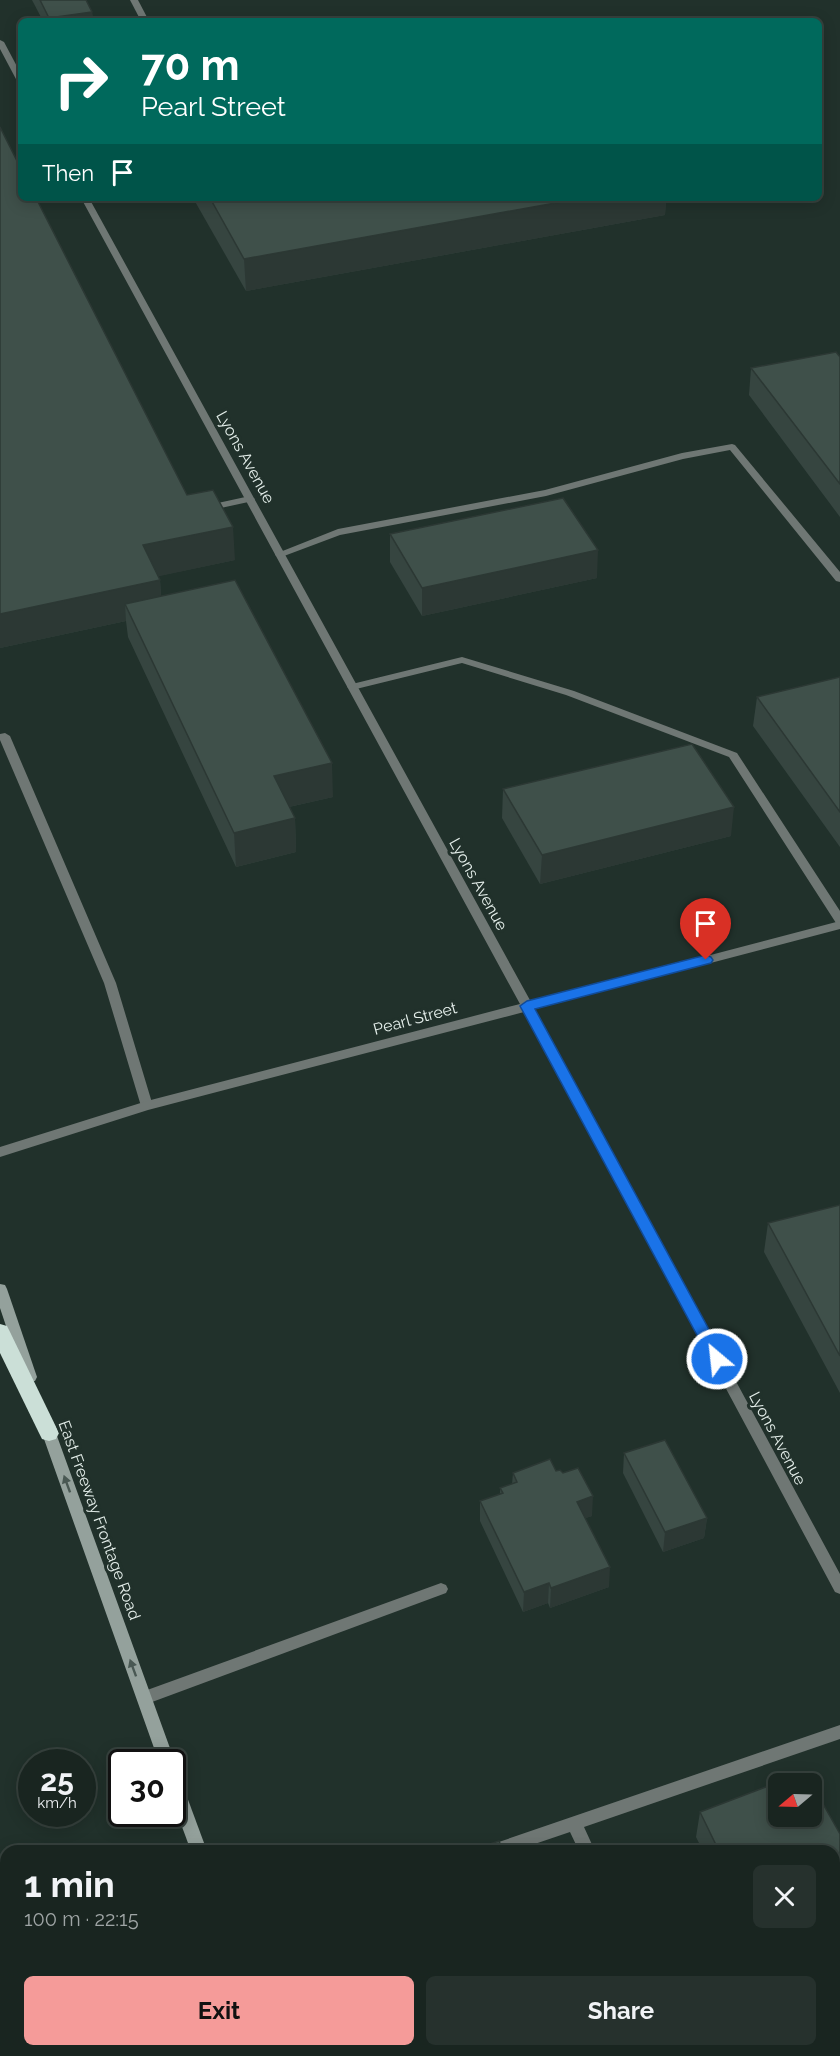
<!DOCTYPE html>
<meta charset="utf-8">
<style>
:root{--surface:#192520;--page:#26312d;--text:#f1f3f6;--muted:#9fa5a5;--line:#37423e;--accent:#f59b99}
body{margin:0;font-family:Raleway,sans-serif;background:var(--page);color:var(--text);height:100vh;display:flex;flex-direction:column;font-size:22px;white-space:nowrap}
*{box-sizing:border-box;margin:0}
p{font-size:20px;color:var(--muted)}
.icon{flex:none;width:33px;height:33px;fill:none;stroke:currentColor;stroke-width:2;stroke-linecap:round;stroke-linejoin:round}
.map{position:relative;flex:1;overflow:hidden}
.details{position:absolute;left:0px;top:1845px;width:840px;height:212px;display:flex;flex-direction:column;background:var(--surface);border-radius:18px 18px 0 0;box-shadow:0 3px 15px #0003,0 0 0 2px var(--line)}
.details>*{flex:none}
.guide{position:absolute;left:18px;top:18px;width:804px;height:183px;border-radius:9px;box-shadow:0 3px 15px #0003,0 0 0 2px var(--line);background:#00695c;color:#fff;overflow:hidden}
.needle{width:39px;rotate:251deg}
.fabs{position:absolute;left:768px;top:1773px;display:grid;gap:12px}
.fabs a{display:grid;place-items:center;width:54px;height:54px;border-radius:9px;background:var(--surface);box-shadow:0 3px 15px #0003,0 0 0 2px var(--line);font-size:30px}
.speed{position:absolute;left:18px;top:1749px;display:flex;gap:12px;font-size:30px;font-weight:700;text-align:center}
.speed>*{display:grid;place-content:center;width:78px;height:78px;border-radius:50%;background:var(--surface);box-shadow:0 3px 15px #0003,0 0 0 2px var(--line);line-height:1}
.speed small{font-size:15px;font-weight:400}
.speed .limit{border:3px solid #111;border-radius:9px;background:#fff;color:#111}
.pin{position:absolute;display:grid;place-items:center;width:51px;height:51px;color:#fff;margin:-62px -26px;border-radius:50% 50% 50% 0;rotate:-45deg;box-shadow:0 0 6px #0007}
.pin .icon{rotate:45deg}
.me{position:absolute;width:66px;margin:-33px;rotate:332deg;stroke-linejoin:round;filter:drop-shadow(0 0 4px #0008)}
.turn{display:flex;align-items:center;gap:21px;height:126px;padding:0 24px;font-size:27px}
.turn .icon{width:78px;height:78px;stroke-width:2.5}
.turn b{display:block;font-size:42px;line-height:51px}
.then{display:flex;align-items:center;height:57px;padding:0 24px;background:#0003;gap:12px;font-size:22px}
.round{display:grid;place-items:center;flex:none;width:63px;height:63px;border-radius:9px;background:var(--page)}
.summary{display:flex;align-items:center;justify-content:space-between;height:102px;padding:0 24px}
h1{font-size:36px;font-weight:700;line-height:45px}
.action{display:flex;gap:12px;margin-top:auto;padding:12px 24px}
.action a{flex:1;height:69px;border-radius:9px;background:var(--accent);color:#111;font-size:24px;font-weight:700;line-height:69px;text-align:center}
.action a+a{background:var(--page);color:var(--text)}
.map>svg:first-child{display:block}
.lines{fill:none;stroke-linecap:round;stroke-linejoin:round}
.lane{fill:#6f7774;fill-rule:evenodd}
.street{fill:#6f7774;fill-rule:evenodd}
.secondary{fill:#94a19c;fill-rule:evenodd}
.highway{fill:#cbdfd7;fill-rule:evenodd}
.wall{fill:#364540}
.shaded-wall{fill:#2c3834}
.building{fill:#3f504a;stroke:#2c3834;stroke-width:1.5;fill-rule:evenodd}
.oneway{fill:#495853}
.route{fill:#1a73e8;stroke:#114b97;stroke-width:1.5}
.labels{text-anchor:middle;stroke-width:6;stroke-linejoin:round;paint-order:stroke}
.street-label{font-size:16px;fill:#e5efeb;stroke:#21312b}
</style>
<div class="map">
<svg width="840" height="2056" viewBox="0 0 840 2056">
<rect width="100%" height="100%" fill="#21312b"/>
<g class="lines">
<!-- lane -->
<g class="lane">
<polygon points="130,0 138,0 149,21 141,21"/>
<polygon points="732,444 735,445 840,572 840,582 836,581 730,450 683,459 546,496 340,535 284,556 276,556 275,554 338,529 545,490 682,453"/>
<polygon points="250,496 255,499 253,501 207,511 202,508 204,506"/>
<polygon points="462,657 574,691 737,753 840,911 840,924 836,923 729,757 566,695 462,663 352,690 347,687 348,685"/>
<polygon points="5,733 10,736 116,983 153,1106 151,1109 143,1109 141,1106 104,983 0,740 0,734"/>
<polygon points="441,1583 446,1585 448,1589 446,1593 144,1705 139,1703 137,1698 139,1693"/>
<polygon points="840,1725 840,1739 584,1827 595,1851 579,1851 570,1832 514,1851 485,1851 488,1846 493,1844"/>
<polygon points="665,2050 682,2050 684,2056 667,2056"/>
</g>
<!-- street -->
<g class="street">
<polygon points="0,40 4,42 21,74 21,83 17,81 0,49"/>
<polygon points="81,198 89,198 531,1002 840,921 840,929 535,1009 840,1574 840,1594 835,1592 524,1012 148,1110 0,1157 0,1147 147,1101 520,1004"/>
</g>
<!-- secondary -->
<g class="secondary">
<polygon points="0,1284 5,1285 7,1289 37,1377 35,1381 30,1382 25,1381 23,1377 0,1308"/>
<polygon points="46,1419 51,1421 53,1425 175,1762 172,1766 172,1762 159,1762 39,1425 41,1421"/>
<polygon points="172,1771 177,1773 180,1778 207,1851 191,1851 172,1800"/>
<rect x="241" y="2050" width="16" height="6"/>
<polygon points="260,2050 276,2050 278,2056 262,2056"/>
</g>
<!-- highway -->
<polygon class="highway" points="0,1324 7,1326 10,1332 59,1433 56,1439 49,1441 42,1439 39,1433 0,1353"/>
</g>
<!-- wall -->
<g class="wall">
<polygon points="32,0 86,0 92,12 93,21 43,21"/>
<polygon points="0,127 187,495 235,560 158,576 160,580 161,596 333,797 289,807 295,818 296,852 236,867 128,637 126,621 0,648"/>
<polygon points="193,198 666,198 665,215 246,291"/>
<polygon points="840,357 840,517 749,395 751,368"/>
<polygon points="390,534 597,578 422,616 390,562"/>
<polygon points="840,677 840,847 753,726 757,697"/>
<polygon points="503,789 731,836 540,884 502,818"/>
<polygon points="840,1205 840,1393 764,1252 768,1223"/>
<polygon points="624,1453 707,1518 704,1538 663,1552 623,1473"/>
<polygon points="556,1471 592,1516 585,1518 609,1587 550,1608 548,1603 523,1612 480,1521 480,1501 500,1494 500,1488 512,1484 513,1473"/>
<polygon points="700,1812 840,1834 840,2006 834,2008 834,1851 703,1851 696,1837"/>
<polygon points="470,2050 603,2050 587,2056 472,2056"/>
</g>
<!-- shaded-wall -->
<g class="shaded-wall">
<polygon points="92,12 93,21 50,21 49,18"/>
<polygon points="583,198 666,198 665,215 246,291 244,259"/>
<polygon points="233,527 235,560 146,579 143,545"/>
<polygon points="598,550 597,578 422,616 422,588"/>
<polygon points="160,580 162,613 125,604 126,621 0,648 0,614"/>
<polygon points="332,763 333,797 275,810 274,776"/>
<polygon points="734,807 731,836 540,884 542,855"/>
<polygon points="295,818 296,852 236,867 234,833"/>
<polygon points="593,1496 592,1516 575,1522 577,1502"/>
<polygon points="707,1518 704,1538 663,1552 665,1532"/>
<polygon points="610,1567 609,1587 550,1608 551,1588"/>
<polygon points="549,1583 548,1603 523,1612 524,1592"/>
<polygon points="840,1984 840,2006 834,2008 834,1986"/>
<polygon points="534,2050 603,2050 587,2056 518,2056"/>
</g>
<!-- building -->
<g class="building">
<polygon points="40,0 86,0 92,12 49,18"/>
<polygon points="0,127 21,169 21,198 36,198 187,495 213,490 233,527 143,545 160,580 0,614"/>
<polygon points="210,198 583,198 244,259"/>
<polygon points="836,352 840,357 840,484 751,368"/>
<polygon points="563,498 598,550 422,588 390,534"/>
<polygon points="235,580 332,763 274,776 295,818 234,833 125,604"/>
<polygon points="840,677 840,812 757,697"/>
<polygon points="692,744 734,807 542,855 503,789"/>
<polygon points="840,1205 840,1356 768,1223"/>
<polygon points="665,1440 707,1518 665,1532 624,1453"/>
<polygon points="550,1459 556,1471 560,1470 563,1473 578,1468 593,1496 577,1502 610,1567 551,1588 549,1583 524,1592 480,1501 503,1493 500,1488 517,1482 513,1473"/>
<path d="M805 1772 840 1834V1984L834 1986V1851H719L700 1812ZM778 1784H812V1816H778Z"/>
<polygon points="499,1841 503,1851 469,1851"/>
<polygon points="480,2050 534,2050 518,2056 482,2056"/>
</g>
<!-- one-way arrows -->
<defs><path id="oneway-solid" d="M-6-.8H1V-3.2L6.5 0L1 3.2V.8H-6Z" transform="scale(1.5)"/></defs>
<g class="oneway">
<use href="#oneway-solid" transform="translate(67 1484) rotate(-110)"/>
<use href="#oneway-solid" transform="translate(133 1668) rotate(-110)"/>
</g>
<!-- route -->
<polygon class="route" points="706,955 711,957 713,960 711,963 535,1009 725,1359 723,1363 712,1363 520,1006 527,1001"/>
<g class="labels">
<!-- street labels -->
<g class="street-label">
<text transform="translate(246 457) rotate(61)" y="6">Lyons Avenue</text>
<text transform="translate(479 884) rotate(61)" y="6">Lyons Avenue</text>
<text transform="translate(415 1018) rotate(-15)" y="6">Pearl Street</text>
<text transform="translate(778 1438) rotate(62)" y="6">Lyons Avenue</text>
<text transform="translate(100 1520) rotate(70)" y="6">East Freeway Frontage Road</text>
</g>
</g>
</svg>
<div class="fabs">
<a><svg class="needle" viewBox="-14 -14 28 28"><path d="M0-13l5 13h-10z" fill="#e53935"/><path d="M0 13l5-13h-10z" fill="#9fa5a5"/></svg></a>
</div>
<div class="speed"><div>25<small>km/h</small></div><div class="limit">30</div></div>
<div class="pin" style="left:706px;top:960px;background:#d93025"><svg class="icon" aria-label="arrive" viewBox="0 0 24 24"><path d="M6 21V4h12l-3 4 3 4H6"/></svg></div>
<svg class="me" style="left:717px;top:1359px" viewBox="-20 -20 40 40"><circle r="17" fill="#1a73e8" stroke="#fff" stroke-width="3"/><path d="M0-11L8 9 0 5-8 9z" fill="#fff"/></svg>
<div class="guide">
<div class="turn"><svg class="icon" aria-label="right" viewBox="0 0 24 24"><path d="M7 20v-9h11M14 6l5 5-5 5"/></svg><div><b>70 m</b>Pearl Street</div></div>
<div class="then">Then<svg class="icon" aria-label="arrive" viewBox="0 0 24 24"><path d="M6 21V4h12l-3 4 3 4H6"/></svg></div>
</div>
<section class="details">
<div class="summary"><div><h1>1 min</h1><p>100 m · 22:15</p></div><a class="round"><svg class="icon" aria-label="close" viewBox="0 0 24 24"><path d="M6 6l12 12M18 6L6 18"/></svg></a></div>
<div class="action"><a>Exit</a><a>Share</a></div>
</section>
</div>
